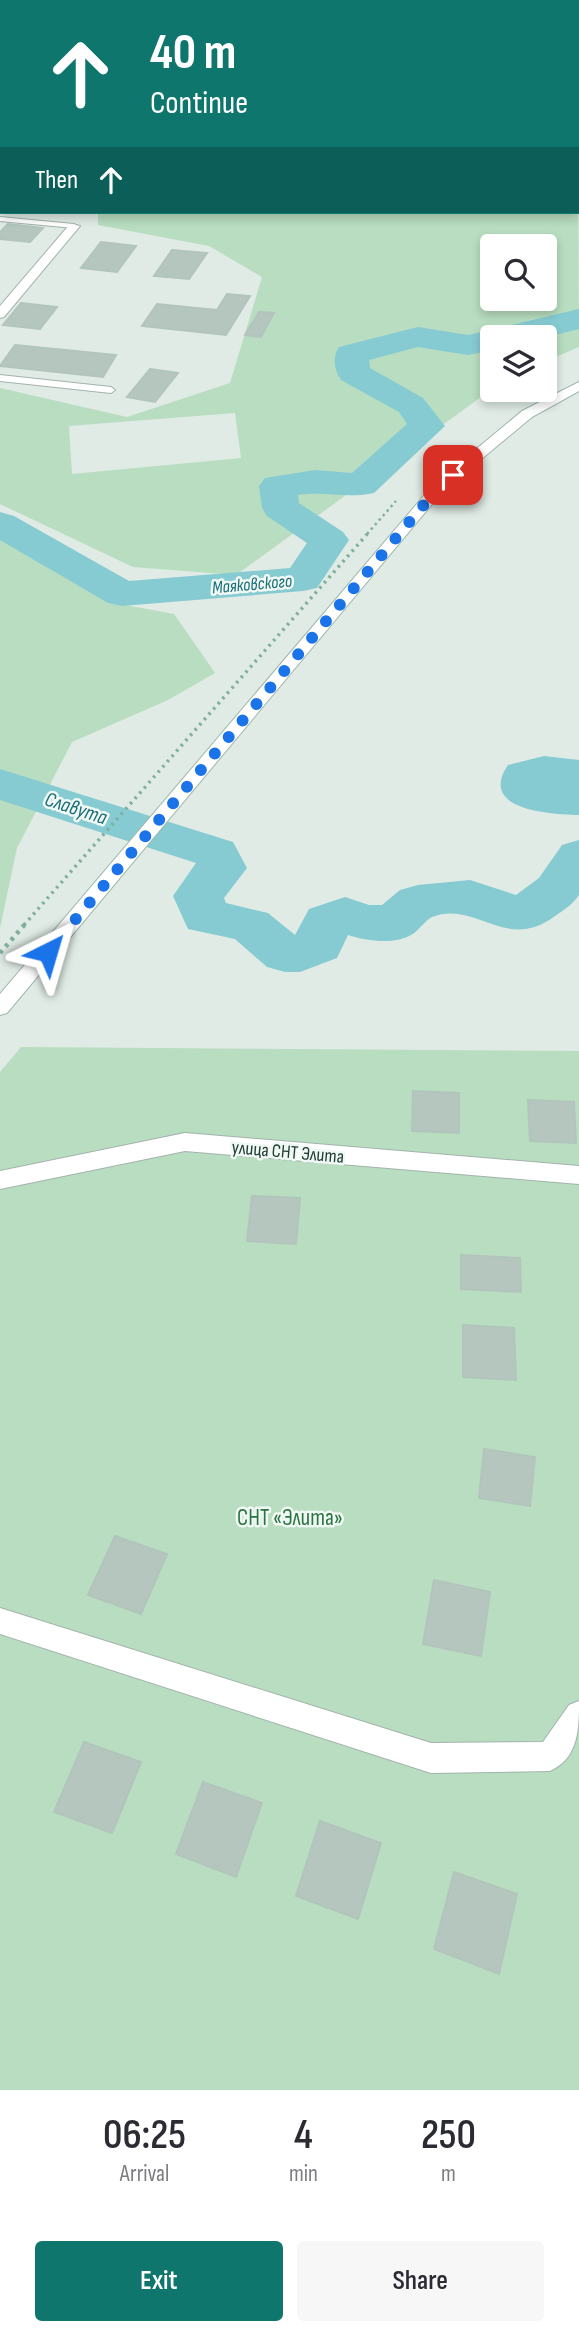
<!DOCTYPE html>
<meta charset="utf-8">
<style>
:root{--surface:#fff;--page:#f7f7f7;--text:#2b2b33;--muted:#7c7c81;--accent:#0f766e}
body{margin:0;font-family:"Sofia Sans Condensed",sans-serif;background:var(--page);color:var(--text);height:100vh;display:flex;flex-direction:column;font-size:26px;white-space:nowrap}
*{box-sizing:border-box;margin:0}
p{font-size:23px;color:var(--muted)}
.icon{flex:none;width:38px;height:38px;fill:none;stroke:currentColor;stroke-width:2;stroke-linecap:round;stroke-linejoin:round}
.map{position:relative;height:2090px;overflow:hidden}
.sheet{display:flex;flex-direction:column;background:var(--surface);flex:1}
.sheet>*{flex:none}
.top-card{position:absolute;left:0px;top:0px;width:579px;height:214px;box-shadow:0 4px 10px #0003;background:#0f766e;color:#fff;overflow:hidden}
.tools{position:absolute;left:480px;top:234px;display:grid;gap:14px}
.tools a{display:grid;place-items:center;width:77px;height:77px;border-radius:7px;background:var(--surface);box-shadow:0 4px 10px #0003;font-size:35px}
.pin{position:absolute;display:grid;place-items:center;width:60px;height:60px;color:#fff;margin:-30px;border-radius:14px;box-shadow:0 4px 10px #0006}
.me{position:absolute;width:77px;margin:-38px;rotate:40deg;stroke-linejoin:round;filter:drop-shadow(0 0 5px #0008)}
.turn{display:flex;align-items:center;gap:24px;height:147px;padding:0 35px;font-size:32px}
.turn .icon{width:91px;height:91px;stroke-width:2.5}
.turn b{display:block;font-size:49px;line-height:60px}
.then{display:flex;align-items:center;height:66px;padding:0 35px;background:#0003;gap:14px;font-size:26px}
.eta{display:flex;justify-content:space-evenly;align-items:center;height:119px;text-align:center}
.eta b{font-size:42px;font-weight:600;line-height:49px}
.primary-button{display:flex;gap:14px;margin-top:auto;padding:14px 35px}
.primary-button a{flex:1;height:80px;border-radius:7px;background:var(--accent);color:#fff;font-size:28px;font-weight:600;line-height:80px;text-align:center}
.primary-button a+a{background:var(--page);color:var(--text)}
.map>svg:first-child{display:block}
.green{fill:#b8ddc0;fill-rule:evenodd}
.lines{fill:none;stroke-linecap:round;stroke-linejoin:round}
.river{fill:#86cbd2;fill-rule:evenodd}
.building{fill:#b5c6be;stroke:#b2c5bc;stroke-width:2}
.lane-casing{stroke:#a3b3ac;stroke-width:2}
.street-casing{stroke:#a3b3ac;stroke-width:2}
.secondary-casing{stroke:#9eb7ad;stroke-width:2}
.path-far2{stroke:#7fb09e;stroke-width:2.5;stroke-dasharray:2.5 3.5;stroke-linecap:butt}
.path-far1{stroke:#7fb09e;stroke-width:3.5;stroke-dasharray:2.5 4.5;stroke-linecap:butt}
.path{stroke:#7fb09e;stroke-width:4.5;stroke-dasharray:3.5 5;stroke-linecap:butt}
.lane{fill:#fff;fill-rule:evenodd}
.street{fill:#fff;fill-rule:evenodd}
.secondary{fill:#fff;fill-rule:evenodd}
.route{stroke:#1a73e8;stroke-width:12;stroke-dasharray:0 21.6}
.labels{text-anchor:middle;stroke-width:5;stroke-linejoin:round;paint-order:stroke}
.far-water-label{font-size:18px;font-style:italic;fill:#196f79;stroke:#f0f8f4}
.street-label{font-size:19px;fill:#203c33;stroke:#f0f8f4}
.water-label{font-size:21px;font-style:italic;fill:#196f79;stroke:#f0f8f4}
.near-park-label{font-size:23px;fill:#2a7442;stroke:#f0f8f4}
</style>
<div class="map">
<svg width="579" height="2090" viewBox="0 0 579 2090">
<rect width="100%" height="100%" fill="#e0ebe5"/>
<!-- green -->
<g class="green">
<polygon points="0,0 289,0 289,2 2,2 2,72"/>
<path d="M578 121 579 347 544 362V338H492V389L236 575 133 567 0 504V388L127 417 230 383 262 277 209 246 98 225V212H578ZM492 247H544V299H492ZM235 413 241 458 72 474 69 426Z"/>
<polygon points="0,535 109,602 174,614 215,673 168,700 72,742 17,848 0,928"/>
<polygon points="21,1047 579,1051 579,2090 0,2090 0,1072"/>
</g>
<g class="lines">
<!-- river -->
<g class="river">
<path d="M579 309V329L543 338H492V350L468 355 418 347 369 360 370 368 423 398 445 426 374 493C349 499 324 491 298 495L299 503 343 532 349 540 317 588 303 591 122 606 108 603 0 540V512L14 516 129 581 290 568 307 543 267 516 262 508 259 486 265 478 315 470 352 473 407 424 399 412 341 380C334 370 332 357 339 347L418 327 468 335Z"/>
<path d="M544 756 579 760V815C552 814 477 811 508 765Z"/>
<path d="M0 769 233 842 247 868 224 898 226 903 268 913 295 935 309 909 345 897 369 905H382L400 890 418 885 470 880 516 895 539 878 562 845 579 840V895C573 904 564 910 555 916 506 953 476 900 432 917 424 921 419 931 411 935 394 945 366 941 348 935L337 958 300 972H285L267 967 235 939 188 929 173 896 196 863 0 800Z"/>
</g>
</g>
<!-- building -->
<g class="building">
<polygon points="8,224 43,228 30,242 0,239 0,232"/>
<polygon points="101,242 136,246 117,272 81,268"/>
<polygon points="172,250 207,253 189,279 154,276"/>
<polygon points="227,294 250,296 226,335 142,326 157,304 217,310"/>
<polygon points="21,303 57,307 40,329 3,325"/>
<polygon points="259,312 274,313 261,337 245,335"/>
<polygon points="15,345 116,355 103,377 0,366"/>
<polygon points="150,369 178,373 155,402 127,397"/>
<polygon points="413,1091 459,1093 459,1133 412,1131"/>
<polygon points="528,1100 574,1102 576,1143 530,1141"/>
<polygon points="252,1196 300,1198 296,1244 247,1241"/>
<polygon points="461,1255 520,1258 521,1292 461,1289"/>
<polygon points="463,1325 514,1328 516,1380 463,1377"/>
<polygon points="484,1449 535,1457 530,1506 479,1498"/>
<polygon points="115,1536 167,1554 141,1614 88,1595"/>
<polygon points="434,1580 490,1592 481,1656 423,1644"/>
<polygon points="84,1742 141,1762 112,1833 54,1812"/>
<polygon points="203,1782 262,1803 236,1877 176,1854"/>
<polygon points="320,1821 381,1843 358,1919 296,1896"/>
<polygon points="454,1872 517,1894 499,1974 434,1949"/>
</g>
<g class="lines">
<defs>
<g id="lane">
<rect x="0" y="184" width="2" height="4"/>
<polygon points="0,217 74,224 78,226 74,228 0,221"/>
<polygon points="0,375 111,387 115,390 111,393 0,381"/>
</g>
<g id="street">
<polygon points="70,224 80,226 4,317 0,318 0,306"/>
<polygon points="185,1133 579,1166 579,1184 185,1151 0,1189 0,1171"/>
<path d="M0 1608 431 1743 543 1742 569 1705 579 1701C579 1728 579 1758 550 1771L431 1773 0 1634Z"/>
</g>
<polygon id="secondary" points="579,382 579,391 532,417 443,491 7,1013 0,1015 0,994 433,485 522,411"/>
</defs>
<!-- lane casing -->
<use href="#lane" class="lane-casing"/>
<!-- street casing -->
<use href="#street" class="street-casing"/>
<!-- secondary casing -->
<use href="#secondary" class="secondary-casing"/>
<!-- path-far2 -->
<polyline class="path-far2" points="367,534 396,501"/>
<!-- path-far1 -->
<polyline class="path-far1" points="24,925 369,532"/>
<!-- path -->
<polyline class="path" points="0,953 26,923"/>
<!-- lane -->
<use href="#lane" class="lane"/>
<!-- street -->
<use href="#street" class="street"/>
<!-- secondary -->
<use href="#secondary" class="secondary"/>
</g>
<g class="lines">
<!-- route -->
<polyline class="route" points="48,952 438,488 453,475"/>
</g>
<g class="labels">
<!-- far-water labels -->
<g class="far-water-label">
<text transform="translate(252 584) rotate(-5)" y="6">Маяковского</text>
</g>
<!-- street labels -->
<g class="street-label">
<text transform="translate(288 1151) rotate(5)" y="7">улица СНТ Элита</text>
</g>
<!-- water labels -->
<g class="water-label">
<text transform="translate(76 808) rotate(18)" y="7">Славута</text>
</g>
<!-- near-park labels -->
<g class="near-park-label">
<text x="290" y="1525">СНТ «Элита»</text>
</g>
</g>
</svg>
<div class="tools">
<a><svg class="icon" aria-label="search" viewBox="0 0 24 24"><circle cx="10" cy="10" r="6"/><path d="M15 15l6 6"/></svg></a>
<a><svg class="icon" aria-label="layers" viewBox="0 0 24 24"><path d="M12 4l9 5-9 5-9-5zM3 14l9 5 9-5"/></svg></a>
</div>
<div class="pin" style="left:453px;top:475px;background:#d93025"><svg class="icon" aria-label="arrive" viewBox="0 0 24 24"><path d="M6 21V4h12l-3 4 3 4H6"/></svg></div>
<svg class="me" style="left:48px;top:952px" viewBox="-20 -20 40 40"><path d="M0-17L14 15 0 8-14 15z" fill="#1a73e8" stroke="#fff" stroke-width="4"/></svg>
<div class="top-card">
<div class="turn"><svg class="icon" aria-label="ahead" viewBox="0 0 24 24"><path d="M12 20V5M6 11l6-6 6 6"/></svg><div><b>40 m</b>Continue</div></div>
<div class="then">Then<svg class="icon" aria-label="ahead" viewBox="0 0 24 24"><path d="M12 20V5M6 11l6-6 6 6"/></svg></div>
</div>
</div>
<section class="sheet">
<div class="eta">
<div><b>06:25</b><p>Arrival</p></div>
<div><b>4</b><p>min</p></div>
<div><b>250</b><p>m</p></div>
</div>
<div class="primary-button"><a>Exit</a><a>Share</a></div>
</section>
